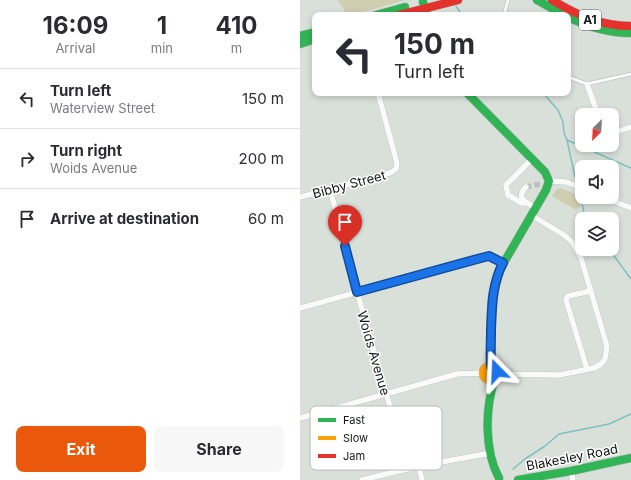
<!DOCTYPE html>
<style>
:root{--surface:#fff;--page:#f7f7f7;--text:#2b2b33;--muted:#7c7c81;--line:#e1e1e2;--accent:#ea580c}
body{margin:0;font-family:Inter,sans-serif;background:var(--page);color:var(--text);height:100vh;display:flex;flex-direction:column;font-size:15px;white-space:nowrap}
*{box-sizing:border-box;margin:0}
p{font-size:13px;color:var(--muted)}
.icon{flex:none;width:22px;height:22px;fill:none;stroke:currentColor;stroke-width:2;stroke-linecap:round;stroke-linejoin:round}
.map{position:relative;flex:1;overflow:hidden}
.panel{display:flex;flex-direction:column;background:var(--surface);width:300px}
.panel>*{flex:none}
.top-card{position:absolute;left:12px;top:12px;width:259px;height:84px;border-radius:8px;box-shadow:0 2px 6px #0003;background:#fff;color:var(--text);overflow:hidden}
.needle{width:26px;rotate:204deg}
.tools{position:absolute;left:275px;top:108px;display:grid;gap:8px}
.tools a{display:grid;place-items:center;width:44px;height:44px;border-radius:8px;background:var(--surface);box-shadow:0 2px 6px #0003;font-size:20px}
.pin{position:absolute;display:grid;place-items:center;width:34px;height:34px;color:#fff;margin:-41px -17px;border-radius:50% 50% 50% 0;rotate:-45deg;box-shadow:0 0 4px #0007}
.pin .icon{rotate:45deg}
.me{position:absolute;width:44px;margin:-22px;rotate:339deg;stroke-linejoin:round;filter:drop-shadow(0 0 3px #0008)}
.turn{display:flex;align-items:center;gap:14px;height:84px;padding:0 16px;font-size:18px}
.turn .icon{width:52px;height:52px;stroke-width:2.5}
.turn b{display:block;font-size:28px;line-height:34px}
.eta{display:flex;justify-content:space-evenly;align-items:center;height:68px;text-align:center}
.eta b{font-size:24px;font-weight:700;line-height:28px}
.primary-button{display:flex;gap:8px;margin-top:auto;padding:8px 16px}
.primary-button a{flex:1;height:46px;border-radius:8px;background:var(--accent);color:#fff;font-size:16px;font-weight:700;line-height:46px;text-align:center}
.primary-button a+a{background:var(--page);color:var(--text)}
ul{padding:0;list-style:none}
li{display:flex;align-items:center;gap:12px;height:60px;padding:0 16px;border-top:1px solid var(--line)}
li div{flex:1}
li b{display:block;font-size:15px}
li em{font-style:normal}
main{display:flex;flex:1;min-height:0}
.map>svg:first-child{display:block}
.green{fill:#d0ceb1}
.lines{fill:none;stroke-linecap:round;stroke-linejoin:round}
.stream{stroke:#7fbfc2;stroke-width:1.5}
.street-tunnel{stroke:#bac2bb;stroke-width:5.5;stroke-dasharray:5.5 3;stroke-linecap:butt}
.lane-casing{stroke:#aeb5af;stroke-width:4}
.street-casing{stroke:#aeb5af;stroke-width:6}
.fast-casing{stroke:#aeb5af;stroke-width:9}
.slow-casing{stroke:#aeb5af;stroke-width:9}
.jam-casing{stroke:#aeb5af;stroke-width:9}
.lane{stroke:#f9faf9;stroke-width:3}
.street{stroke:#f9faf9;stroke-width:5.5}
.fast{stroke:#30b455;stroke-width:8}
.slow{stroke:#ff9f0a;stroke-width:8}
.jam{stroke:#e5322d;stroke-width:8}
.route-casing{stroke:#114b97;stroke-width:10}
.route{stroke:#1a73e8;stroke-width:7}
.labels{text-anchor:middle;stroke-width:3;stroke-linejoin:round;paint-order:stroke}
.shield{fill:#fff;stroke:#595d5a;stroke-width:1}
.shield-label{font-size:12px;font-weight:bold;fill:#121814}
.street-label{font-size:13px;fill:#121814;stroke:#fff}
.key{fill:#fff;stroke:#b8bab8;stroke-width:1}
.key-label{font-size:11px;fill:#121814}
</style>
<main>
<section class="panel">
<div class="eta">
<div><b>16:09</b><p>Arrival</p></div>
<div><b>1</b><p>min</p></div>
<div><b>410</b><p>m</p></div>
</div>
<ul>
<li><svg class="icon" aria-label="left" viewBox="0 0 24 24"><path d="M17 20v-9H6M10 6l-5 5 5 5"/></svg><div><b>Turn left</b><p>Waterview Street</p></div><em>150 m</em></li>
<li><svg class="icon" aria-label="right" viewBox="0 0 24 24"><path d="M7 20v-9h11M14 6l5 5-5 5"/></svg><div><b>Turn right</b><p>Woids Avenue</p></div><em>200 m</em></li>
<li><svg class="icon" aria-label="arrive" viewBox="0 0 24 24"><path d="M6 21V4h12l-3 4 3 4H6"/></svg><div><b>Arrive at destination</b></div><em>60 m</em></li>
</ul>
<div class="primary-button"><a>Exit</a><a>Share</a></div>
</section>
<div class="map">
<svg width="331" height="480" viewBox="0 0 331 480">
<rect width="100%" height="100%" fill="#d8e0d9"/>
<!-- green -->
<g class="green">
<polygon points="38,0 105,0 53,15 47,15"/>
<polygon points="260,188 278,195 281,206 276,210 252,196 256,190"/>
</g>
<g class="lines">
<!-- stream -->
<g class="stream">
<polyline points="156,6 162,15"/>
<polyline points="243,93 258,110 263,122 264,133 267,140 275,177"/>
<polyline points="267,140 331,168"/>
<polyline points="280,195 284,212 287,219"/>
<polyline points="309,249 331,279"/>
<polyline points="213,469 225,459 245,446 259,434 309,424 331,414"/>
</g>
<!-- street-tunnel -->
<polyline class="street-tunnel" points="226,187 240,184"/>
<defs>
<g id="lane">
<polyline points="204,15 208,0"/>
<polyline points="268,77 287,84 331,74"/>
</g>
<g id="street">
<polyline points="287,84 298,115"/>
<polyline points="312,133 331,127"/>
<polyline points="249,181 266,182 282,188"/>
<path d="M226 187C215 198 226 202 235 208"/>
<polyline points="30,189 57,292 108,469"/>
<polyline points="0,197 90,173 96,169 97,163 78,93"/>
<polyline points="303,197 331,208"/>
<polyline points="227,203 222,203 208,195 206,185 232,159"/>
<polyline points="0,308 181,258 189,256 203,263"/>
<polyline points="287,369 266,300 268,296 291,291"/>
<polyline points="197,374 259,375 294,368 301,364 305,359 307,346 281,258 272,242 264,235 231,215"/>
<polyline points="0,418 157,374 184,373"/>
<polyline points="119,466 122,480"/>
<polyline points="271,471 273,480"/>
<polyline points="62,480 119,466 191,453"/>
</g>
<g id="fast">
<polyline points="237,0 264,15"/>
<polyline points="123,2 127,15"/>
<polyline points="76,15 105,7"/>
<path d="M268 17C288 27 308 33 331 33"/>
<polyline points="0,36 15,32"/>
<polyline points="0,44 15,39"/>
<polyline points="167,93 245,172 249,181 246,190 199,271 192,299 191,366"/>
<path d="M195 378C185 408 184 450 199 478"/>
<polyline points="218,480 271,471 331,458"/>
</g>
<circle id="slow" cx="190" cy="373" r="7"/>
<g id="jam">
<path d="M252 0C277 15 301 26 331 26"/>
<polyline points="99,15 158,0"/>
</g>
</defs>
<!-- lane casing -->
<use href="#lane" class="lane-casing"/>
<!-- street casing -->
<use href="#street" class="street-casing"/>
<!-- fast casing -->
<use href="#fast" class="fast-casing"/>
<!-- slow casing -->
<use href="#slow" class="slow-casing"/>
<!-- jam casing -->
<use href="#jam" class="jam-casing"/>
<!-- lane -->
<use href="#lane" class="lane"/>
<!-- street -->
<use href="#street" class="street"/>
<!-- fast -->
<use href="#fast" class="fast"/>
<!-- slow -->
<use href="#slow" class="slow"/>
<!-- jam -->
<use href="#jam" class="jam"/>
</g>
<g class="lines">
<defs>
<path id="route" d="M45 246 57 292 181 258 189 256 203 263C192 284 192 306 191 329 191 341 190 354 191 366L193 367 197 371"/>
</defs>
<!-- route casing -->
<use href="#route" class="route-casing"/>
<!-- route -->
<use href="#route" class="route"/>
</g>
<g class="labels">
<!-- shield labels -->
<rect class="shield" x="279" y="10" width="22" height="20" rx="3"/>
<g class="shield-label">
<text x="290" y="24">A1</text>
</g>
<!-- street labels -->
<g class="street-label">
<text transform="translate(49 184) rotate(-15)" y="5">Bibby Street</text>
<text transform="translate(74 353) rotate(74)" y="5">Woids Avenue</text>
<text transform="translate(272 457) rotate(-11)" y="5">Blakesley Road</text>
</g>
</g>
<!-- legend -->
<rect x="10" y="406" width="132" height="64" rx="6" class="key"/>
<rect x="18" y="418" width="18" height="4" fill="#30b455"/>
<rect x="18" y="436" width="18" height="4" fill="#ff9f0a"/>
<rect x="18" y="454" width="18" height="4" fill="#e5322d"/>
<g class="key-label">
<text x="43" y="424">Fast</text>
<text x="43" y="442">Slow</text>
<text x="43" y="460">Jam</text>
</g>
</svg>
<div class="tools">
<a><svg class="needle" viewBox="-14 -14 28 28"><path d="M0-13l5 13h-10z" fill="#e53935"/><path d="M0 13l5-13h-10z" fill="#7c7c81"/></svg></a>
<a><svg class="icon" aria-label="sound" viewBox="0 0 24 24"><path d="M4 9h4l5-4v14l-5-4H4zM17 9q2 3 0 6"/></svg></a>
<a><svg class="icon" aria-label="layers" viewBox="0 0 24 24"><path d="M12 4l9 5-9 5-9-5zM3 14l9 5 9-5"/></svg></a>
</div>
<div class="pin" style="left:45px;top:246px;background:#d93025"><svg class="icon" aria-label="arrive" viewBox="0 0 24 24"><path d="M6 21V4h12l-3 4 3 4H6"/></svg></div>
<svg class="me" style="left:197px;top:371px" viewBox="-20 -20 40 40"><path d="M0-17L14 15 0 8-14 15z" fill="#1a73e8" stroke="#fff" stroke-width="4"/></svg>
<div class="top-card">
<div class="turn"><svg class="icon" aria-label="left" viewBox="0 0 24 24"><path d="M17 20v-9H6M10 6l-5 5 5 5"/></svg><div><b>150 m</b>Turn left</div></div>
</div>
</div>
</main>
